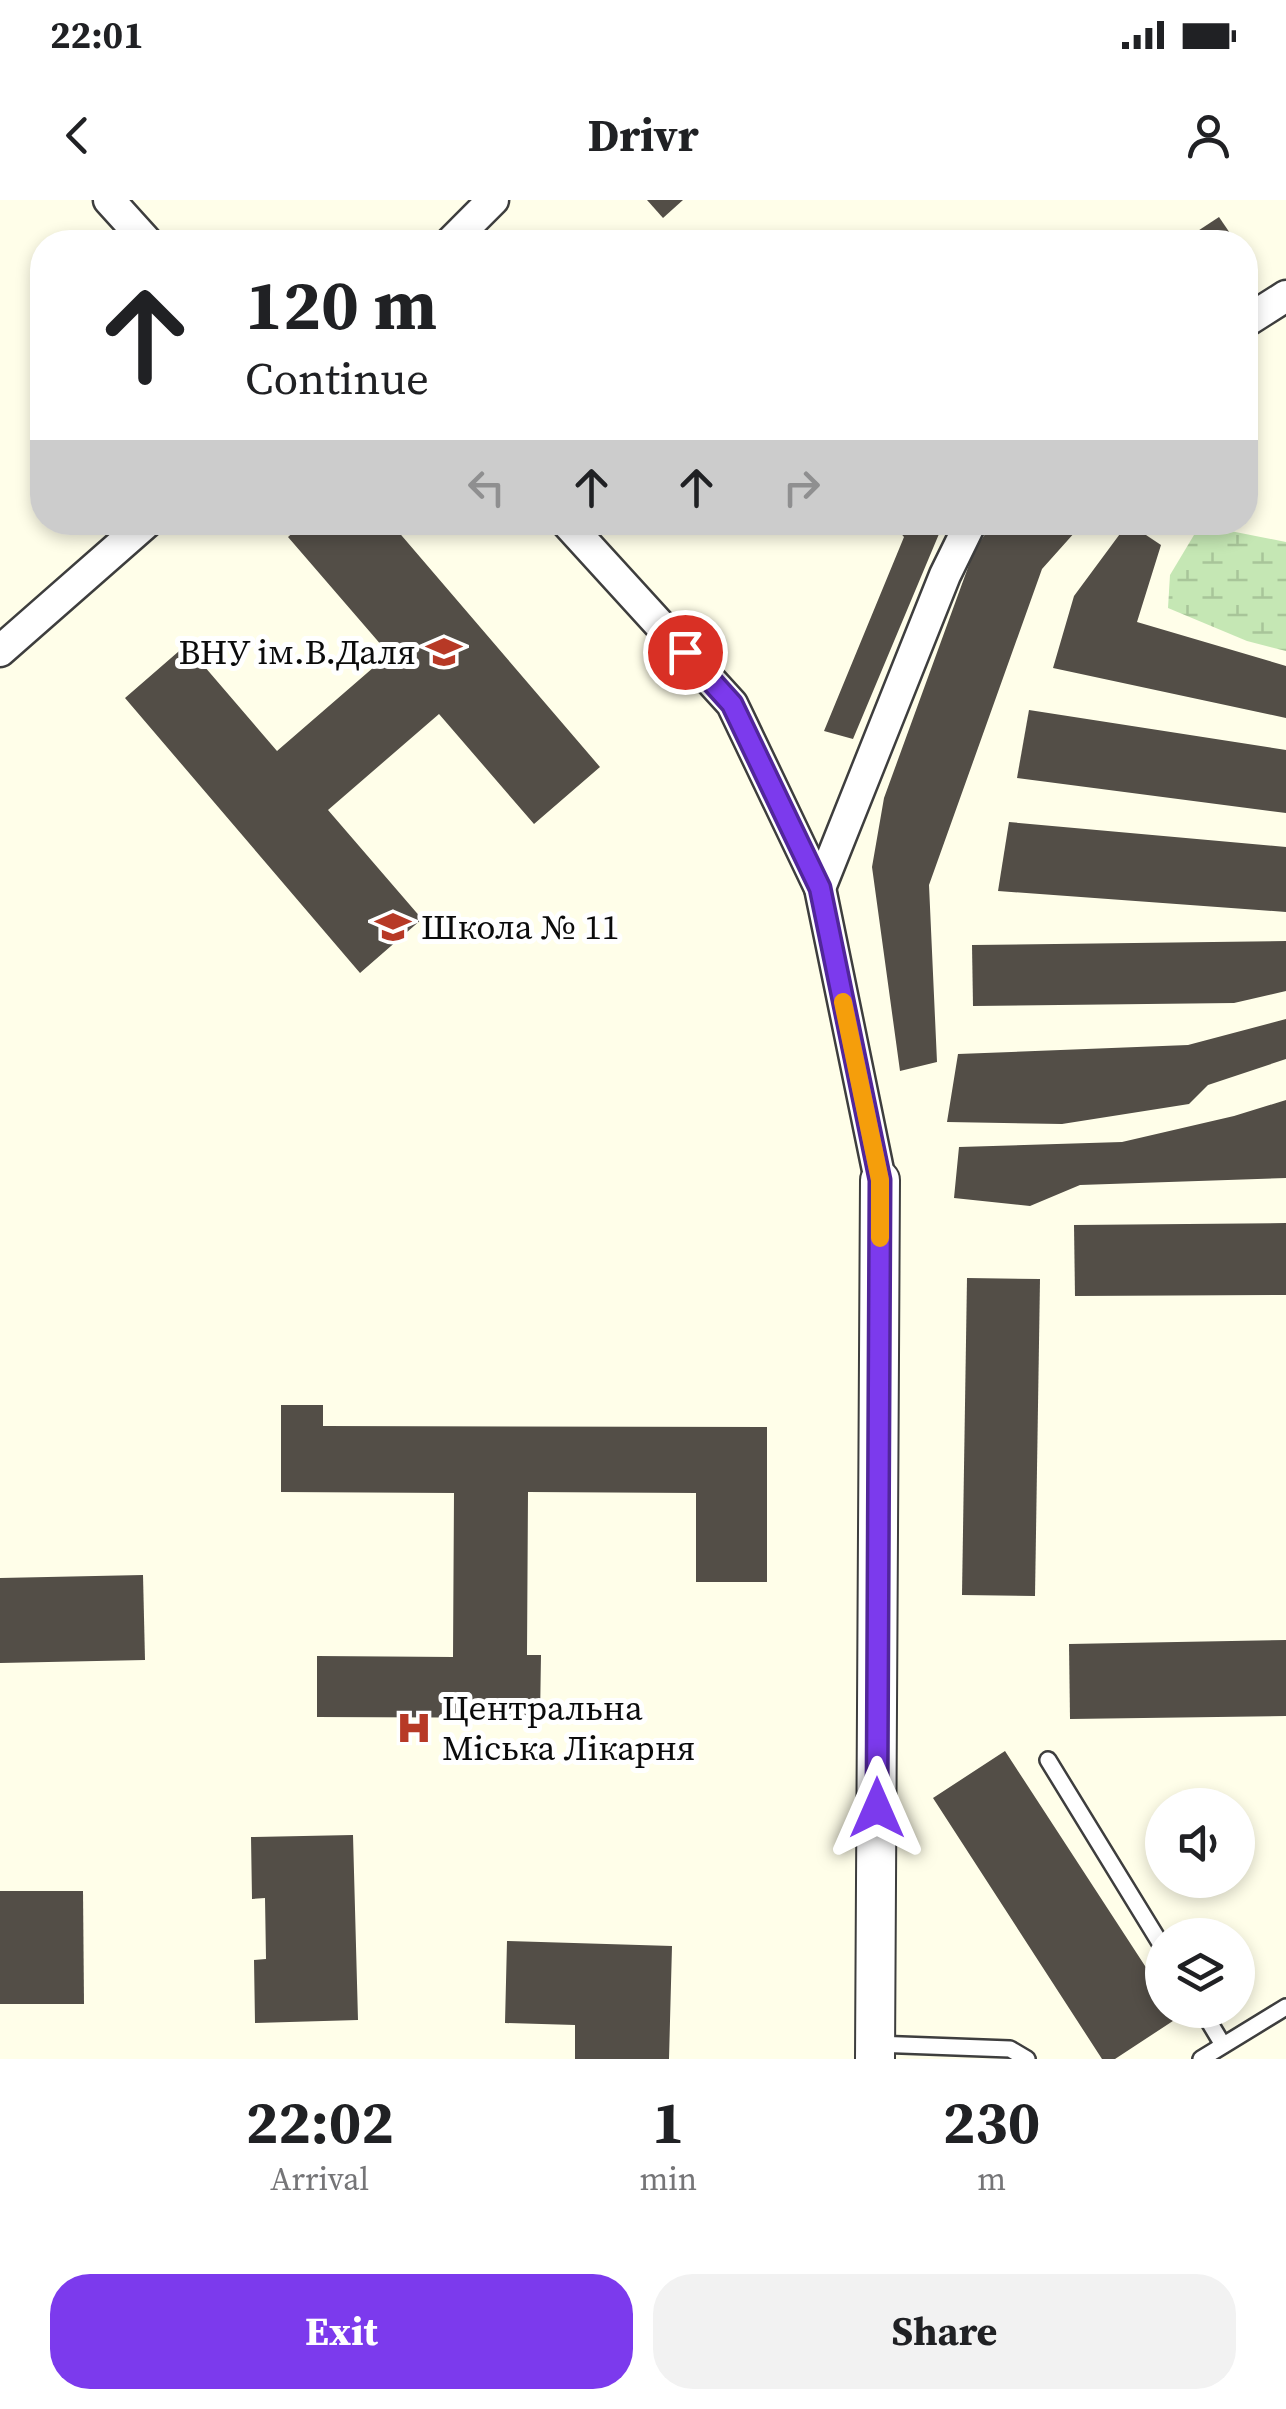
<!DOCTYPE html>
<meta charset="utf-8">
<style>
:root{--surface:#fff;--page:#f2f2f2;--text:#202124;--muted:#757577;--accent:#7c3aed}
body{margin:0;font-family:"Source Serif 4",serif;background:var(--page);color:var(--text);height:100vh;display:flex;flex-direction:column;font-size:38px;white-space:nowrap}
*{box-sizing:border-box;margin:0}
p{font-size:32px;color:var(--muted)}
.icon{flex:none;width:55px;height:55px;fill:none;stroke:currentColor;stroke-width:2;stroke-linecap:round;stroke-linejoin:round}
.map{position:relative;height:1859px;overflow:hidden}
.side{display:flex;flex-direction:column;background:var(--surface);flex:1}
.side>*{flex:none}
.banner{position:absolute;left:30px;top:30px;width:1228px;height:305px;border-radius:40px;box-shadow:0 5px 15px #0003;background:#fff;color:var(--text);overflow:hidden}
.fabs{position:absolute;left:1145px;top:1588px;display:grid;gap:20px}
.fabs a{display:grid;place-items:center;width:110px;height:110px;border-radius:50%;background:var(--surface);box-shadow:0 5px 15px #0003;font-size:50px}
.pin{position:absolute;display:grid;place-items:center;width:85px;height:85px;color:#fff;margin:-42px;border:5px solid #fff;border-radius:50%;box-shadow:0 2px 10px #0007}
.me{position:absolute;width:110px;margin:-55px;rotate:0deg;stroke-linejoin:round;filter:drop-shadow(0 0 8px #0008)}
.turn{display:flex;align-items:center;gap:35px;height:210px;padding:0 50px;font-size:45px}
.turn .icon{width:130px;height:130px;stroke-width:2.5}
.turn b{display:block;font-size:70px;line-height:85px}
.lanes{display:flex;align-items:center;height:95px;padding:0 50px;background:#0003;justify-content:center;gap:50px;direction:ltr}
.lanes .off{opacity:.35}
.eta{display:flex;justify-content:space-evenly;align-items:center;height:170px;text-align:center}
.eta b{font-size:60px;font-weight:700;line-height:70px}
.primary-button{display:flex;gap:20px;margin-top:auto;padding:20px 50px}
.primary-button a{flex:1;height:115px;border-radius:40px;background:var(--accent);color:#fff;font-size:40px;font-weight:700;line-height:115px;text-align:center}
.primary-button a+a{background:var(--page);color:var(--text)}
.status{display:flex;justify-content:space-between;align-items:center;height:70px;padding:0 50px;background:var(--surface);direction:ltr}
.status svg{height:28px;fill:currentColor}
header{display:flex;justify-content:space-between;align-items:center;height:130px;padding:0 50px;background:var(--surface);font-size:45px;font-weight:700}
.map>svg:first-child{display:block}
.wetland{fill:url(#wetland-marsh)}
.building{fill:#534e47}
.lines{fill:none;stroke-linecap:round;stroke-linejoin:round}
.service-casing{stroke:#3e3e3e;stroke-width:20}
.minor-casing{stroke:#3e3e3e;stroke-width:35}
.tertiary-casing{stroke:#3e3e3e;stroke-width:42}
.service{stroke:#fff;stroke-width:15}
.minor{stroke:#fff;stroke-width:30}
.tertiary{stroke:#fff;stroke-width:38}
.route-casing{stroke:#51269a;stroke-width:25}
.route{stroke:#7c3aed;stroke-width:18}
.slow{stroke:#f59e0b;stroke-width:18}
.labels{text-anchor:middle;stroke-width:10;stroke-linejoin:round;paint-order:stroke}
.poi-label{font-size:35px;fill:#0b0b0b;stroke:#fff;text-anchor:start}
</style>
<div class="status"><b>22:01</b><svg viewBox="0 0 49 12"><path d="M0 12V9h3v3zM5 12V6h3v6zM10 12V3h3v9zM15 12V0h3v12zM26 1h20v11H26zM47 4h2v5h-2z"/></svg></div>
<header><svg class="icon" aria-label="back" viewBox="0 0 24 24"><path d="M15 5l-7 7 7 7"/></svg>Drivr<svg class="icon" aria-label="person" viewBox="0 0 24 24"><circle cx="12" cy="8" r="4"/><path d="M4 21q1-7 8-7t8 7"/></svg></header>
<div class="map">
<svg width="1286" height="1859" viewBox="0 0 1286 1859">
<defs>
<pattern id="wetland-marsh" width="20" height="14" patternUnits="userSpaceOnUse" patternTransform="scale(2.5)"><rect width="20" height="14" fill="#c5e7b4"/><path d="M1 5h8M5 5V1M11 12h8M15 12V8" fill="none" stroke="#a8c599"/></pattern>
</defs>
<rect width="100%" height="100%" fill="#fffee9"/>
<!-- wetland -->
<polygon class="wetland" points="1200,325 1286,342 1286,451 1247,441 1168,408 1170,375"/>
<!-- building -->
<g class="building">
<polygon points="647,0 683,0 663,18"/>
<polygon points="1219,17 1236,42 1181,42"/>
<polygon points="561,30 570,42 544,42"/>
<polygon points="305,322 390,322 600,567 534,624 439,514 328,610 422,719 360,773 125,498 186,445 277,551 389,454 288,337"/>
<polygon points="891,322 944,322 853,539 824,531 904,337"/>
<polygon points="993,322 1084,322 1042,369 929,685 937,862 900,871 872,667 884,598 974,351"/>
<polygon points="1128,323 1161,345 1137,422 1286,466 1286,518 1053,468 1074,396"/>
<polygon points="1029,510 1286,550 1286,613 1017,578"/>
<polygon points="1009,622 1286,647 1286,712 998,691"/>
<polygon points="1286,741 1286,791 1234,803 973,806 972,745"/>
<polygon points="1286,819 1286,859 1208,885 1189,904 1062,924 947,922 958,854 1188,845"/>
<polygon points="1286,900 1286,978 1080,985 1030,1006 954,998 959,947 1122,942 1234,916"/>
<polygon points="1286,1023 1286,1095 1075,1096 1074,1025"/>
<polygon points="967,1078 1040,1079 1035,1396 962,1395"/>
<polygon points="281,1205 323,1205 323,1226 767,1227 767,1382 696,1382 696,1293 528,1292 527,1455 541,1455 540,1518 317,1517 317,1456 453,1457 454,1293 281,1292"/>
<polygon points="143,1375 145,1460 0,1463 0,1378"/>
<polygon points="1286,1440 1286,1516 1070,1519 1069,1444"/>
<polygon points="1005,1551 1162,1792 1162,1810 1174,1810 1179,1817 1115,1859 1102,1859 933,1598"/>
<polygon points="353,1635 358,1820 255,1823 254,1760 266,1759 265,1698 252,1699 251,1637"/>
<polygon points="0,1691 83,1691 84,1804 0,1804"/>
<polygon points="507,1741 672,1746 669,1859 575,1859 575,1825 505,1823"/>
</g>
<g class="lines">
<defs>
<g id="service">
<polyline points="1048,1560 1162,1746"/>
<polyline points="1202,1810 1223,1845"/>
<polyline points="875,1844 1010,1849 1027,1859"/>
<polyline points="1201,1859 1286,1807"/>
</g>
<g id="minor">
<polyline points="109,0 147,42"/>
<polyline points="451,42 493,0"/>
<polyline points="1245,122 1286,96"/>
<polyline points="566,322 732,504 820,688 880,980"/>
<polyline points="0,451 147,322"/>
<polyline points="820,688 945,375 971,322"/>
</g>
<polyline id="tertiary" points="875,1859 880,980"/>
</defs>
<!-- service casing -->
<use href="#service" class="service-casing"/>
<!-- minor casing -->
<use href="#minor" class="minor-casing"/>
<!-- tertiary casing -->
<use href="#tertiary" class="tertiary-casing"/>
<!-- service -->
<use href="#service" class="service"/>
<!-- minor -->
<use href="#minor" class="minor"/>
<!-- tertiary -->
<use href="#tertiary" class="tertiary"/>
</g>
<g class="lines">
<defs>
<polyline id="route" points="685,452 732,504 820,688 880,980 877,1608"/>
</defs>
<!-- route casing -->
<use href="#route" class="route-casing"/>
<!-- route -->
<use href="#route" class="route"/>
<!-- slow -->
<polyline class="slow" points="843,802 880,980 880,1038"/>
</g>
<!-- icons -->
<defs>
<symbol id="university-bare" viewBox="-9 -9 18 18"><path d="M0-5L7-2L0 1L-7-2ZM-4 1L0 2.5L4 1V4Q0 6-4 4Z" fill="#b73926" stroke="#fff" stroke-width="2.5" paint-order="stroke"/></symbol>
<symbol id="school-bare" viewBox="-9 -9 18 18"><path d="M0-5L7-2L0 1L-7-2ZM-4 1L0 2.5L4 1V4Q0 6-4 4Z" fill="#b73926" stroke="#fff" stroke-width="2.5" paint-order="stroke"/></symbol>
<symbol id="hospital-bare" viewBox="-9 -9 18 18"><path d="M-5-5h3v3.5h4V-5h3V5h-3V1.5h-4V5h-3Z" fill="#b73926" stroke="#fff" stroke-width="2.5" paint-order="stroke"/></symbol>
</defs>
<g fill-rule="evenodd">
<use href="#university-bare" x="419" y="427" width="50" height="50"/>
<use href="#school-bare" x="368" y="702" width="50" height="50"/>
<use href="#hospital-bare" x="389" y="1503" width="50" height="50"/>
</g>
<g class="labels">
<!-- poi labels -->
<g class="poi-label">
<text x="416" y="464" text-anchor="end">ВНУ ім.В.Даля</text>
<text x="421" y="739">Школа № 11</text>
<text x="442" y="1520">Центральна<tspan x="442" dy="40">Міська Лікарня</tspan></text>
</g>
</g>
</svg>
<div class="fabs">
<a><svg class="icon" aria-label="sound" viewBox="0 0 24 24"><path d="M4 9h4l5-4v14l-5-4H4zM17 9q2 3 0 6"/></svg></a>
<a><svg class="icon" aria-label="layers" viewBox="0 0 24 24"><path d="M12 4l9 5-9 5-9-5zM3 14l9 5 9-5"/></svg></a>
</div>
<div class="pin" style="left:685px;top:452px;background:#d93025"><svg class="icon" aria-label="arrive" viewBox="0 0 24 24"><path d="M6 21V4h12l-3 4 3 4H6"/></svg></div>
<svg class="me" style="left:877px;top:1608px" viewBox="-20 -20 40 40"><path d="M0-17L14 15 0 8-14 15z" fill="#7c3aed" stroke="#fff" stroke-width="4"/></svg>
<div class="banner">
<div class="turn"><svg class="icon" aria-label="ahead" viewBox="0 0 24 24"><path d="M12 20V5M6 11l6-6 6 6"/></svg><div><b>120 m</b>Continue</div></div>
<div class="lanes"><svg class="icon off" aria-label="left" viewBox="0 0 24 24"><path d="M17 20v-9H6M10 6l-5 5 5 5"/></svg><svg class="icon" aria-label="ahead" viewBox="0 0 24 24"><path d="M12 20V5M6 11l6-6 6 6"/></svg><svg class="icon" aria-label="ahead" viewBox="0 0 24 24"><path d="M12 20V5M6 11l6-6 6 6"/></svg><svg class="icon off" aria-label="right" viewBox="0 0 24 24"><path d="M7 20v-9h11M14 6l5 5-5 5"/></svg></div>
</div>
</div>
<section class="side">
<div class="eta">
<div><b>22:02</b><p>Arrival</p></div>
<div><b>1</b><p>min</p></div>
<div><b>230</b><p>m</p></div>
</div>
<div class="primary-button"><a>Exit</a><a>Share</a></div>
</section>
